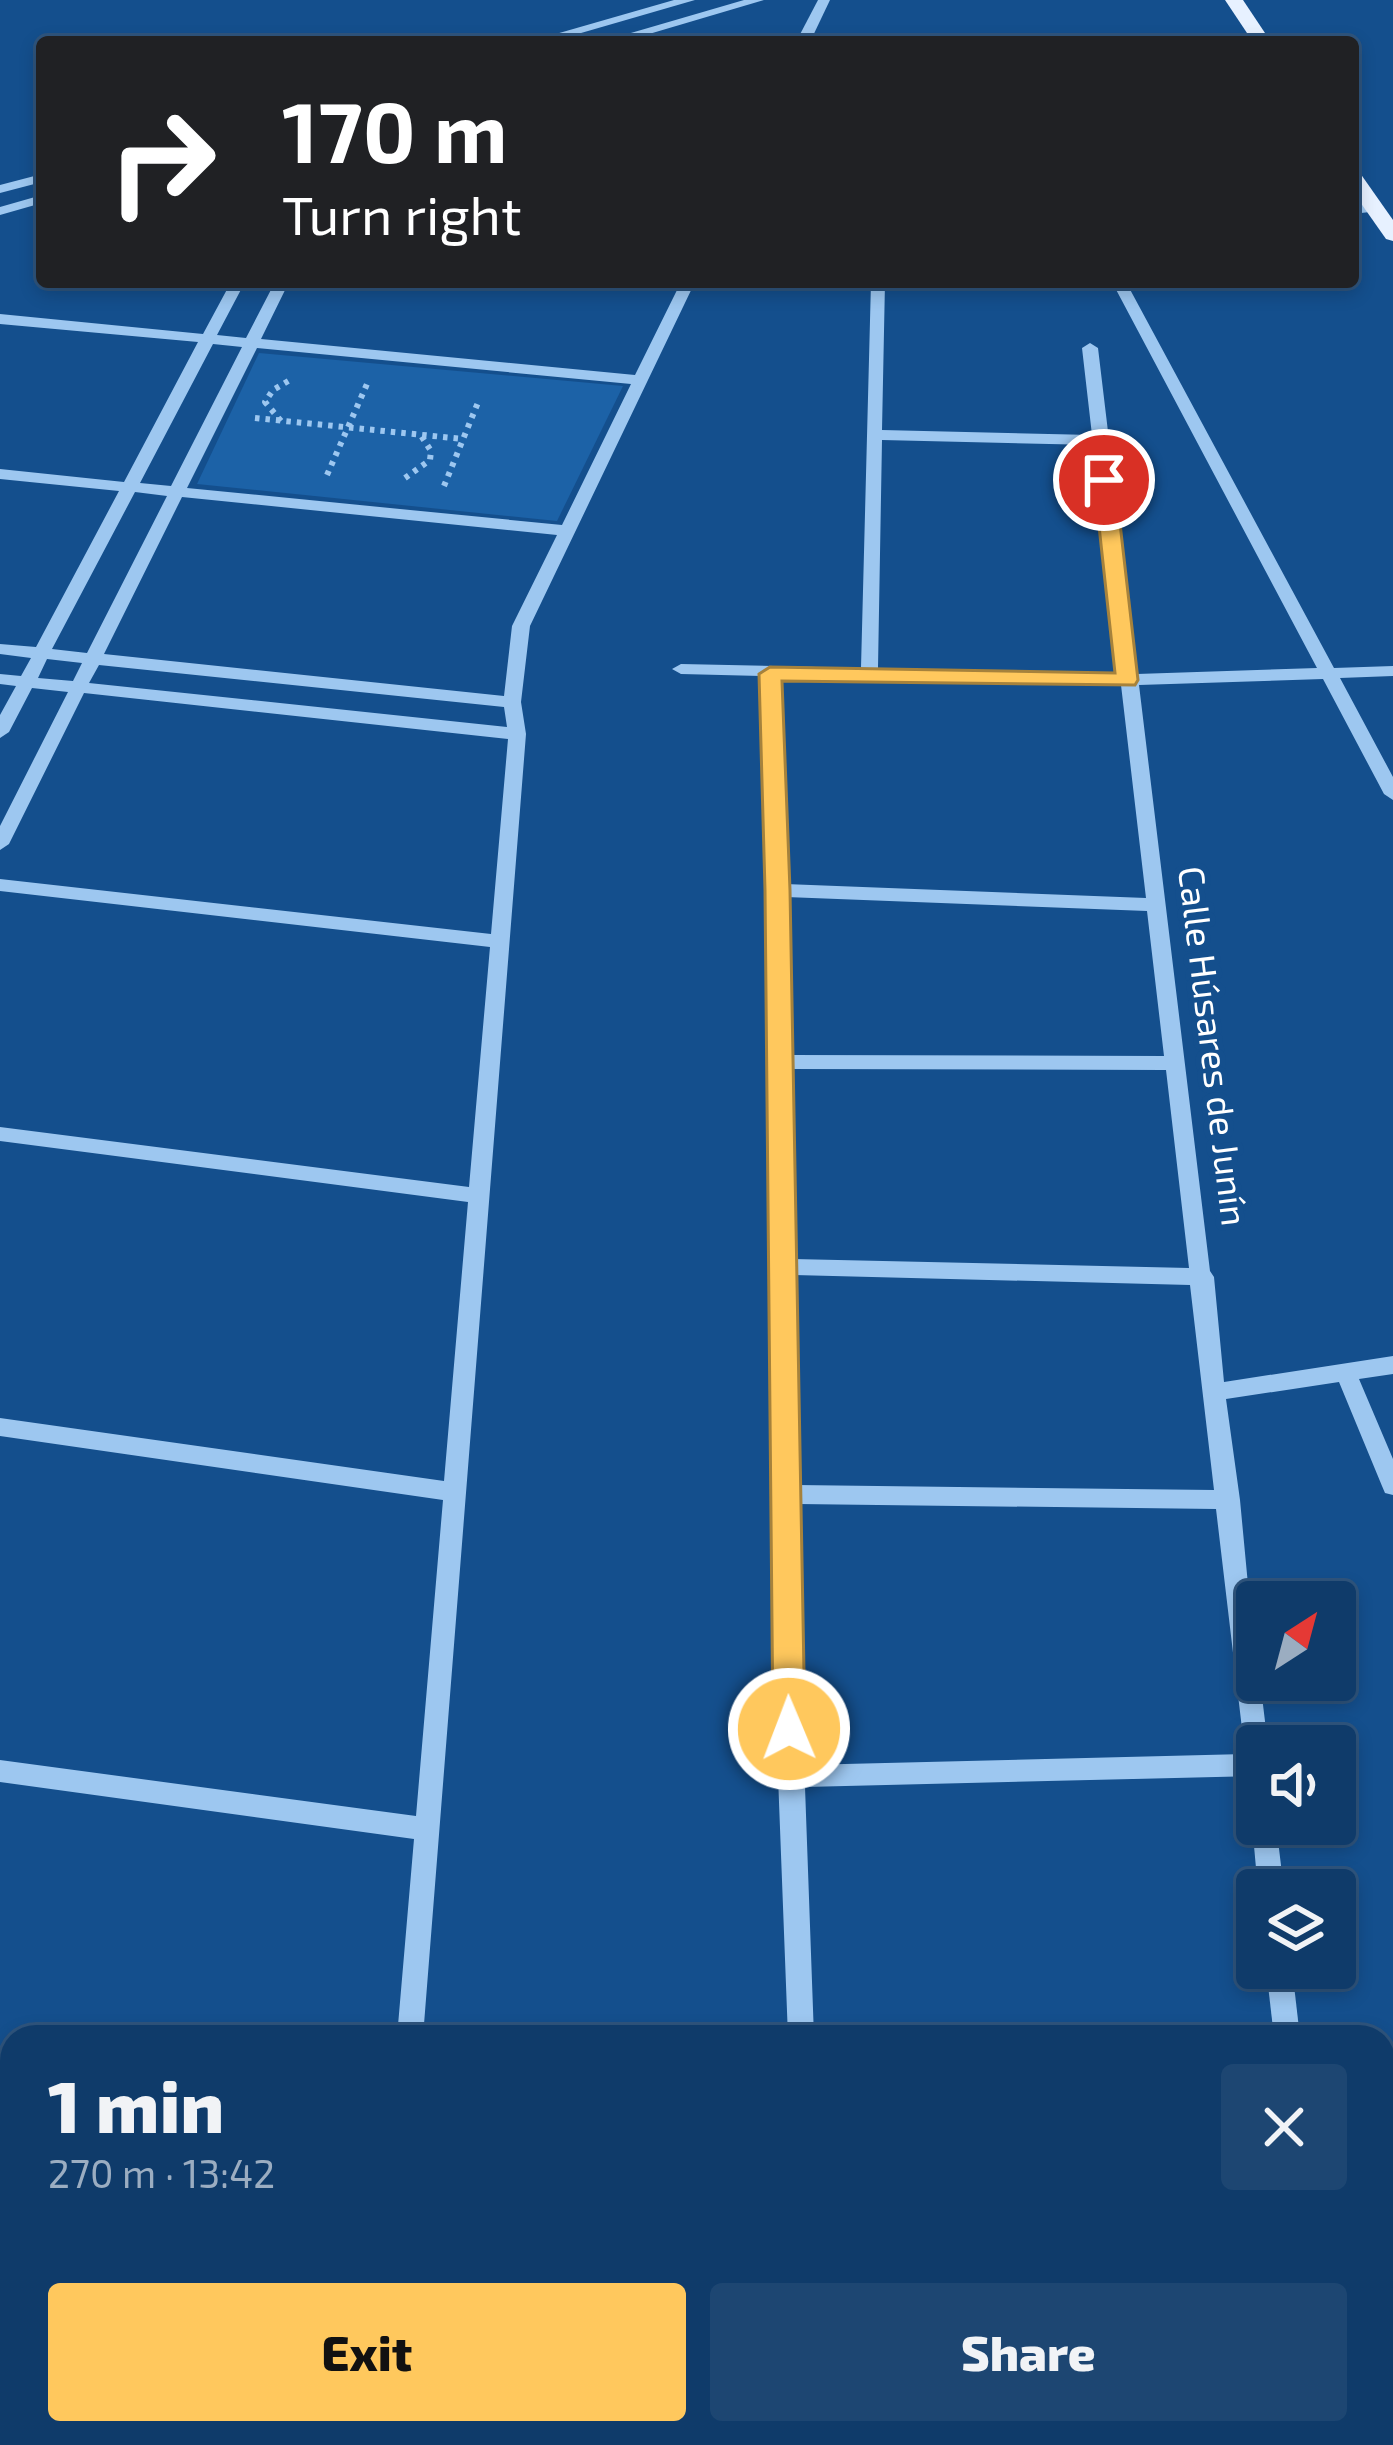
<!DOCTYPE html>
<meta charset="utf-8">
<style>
:root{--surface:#0f3b6a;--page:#1d4672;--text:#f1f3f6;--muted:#9badc1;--line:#2f557e;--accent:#ffc85d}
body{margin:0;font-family:"Exo 2",sans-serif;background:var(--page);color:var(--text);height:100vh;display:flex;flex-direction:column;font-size:45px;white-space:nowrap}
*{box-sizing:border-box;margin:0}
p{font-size:39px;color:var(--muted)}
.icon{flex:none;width:66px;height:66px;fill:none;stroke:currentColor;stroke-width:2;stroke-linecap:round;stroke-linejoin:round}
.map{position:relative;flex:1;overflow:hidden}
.panel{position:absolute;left:0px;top:2025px;width:1395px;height:420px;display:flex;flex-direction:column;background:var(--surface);border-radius:36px 36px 0 0;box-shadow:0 6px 18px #0003,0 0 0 3px var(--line)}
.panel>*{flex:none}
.banner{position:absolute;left:36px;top:36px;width:1323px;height:252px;border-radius:12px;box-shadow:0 6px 18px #0003,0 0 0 3px var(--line);background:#202124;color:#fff;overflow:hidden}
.needle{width:78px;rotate:36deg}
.fabs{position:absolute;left:1236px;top:1581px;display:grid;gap:24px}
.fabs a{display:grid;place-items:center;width:120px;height:120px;border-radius:12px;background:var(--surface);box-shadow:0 6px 18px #0003,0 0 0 3px var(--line);font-size:60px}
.pin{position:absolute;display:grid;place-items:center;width:102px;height:102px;color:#fff;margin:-51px;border:6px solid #fff;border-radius:50%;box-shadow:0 3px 12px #0007}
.me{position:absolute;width:132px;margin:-66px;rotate:359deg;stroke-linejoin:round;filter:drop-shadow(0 0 9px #0008)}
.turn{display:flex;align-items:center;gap:42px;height:252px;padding:0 48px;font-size:54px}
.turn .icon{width:156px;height:156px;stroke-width:2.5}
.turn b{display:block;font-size:84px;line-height:102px}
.round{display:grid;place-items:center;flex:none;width:126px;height:126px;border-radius:12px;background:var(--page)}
.summary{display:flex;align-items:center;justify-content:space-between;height:204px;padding:0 48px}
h1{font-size:72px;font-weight:800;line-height:90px}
.action{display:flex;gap:24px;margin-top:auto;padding:24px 48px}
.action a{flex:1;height:138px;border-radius:12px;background:var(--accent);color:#111;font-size:48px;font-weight:800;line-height:138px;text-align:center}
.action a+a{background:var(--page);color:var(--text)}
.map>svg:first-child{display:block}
.green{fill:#1c62a7}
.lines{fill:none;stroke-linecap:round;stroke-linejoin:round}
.path{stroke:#9dc7f0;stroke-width:6;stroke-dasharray:4.5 6;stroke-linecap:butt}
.minor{fill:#9dc7f0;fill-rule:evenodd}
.major{fill:#e7f1ff;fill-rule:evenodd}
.route{fill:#ffc85d;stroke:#a6823c;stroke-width:3}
.labels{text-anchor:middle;stroke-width:12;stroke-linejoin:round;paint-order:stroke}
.street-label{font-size:36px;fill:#fff;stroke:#144f8d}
</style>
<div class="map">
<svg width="1393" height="2445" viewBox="0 0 1393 2445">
<rect width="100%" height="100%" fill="#144f8d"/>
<!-- green -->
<polygon class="green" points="259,353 623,386 557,521 197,484"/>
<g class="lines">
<!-- path -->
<g class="path">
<polyline points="255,418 463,439"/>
<polyline points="281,421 265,402 273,390 290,380"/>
<polyline points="327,475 367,384"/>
<polyline points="405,478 430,460 431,451 420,434"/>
<polyline points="444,486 479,400"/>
</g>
<!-- minor -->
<g class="minor">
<polygon points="674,0 695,0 550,42 528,42"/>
<polygon points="744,0 764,0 622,42 600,42"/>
<polygon points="818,0 830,0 810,42 796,42"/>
<polygon points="42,174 42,182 0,193 0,185"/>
<polygon points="42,195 42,203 0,215 0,207"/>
<polygon points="1373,204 1380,208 1378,211 1353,214 1353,206"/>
<path d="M231 282H245L217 335 246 338 275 282H289L261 339 635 375 681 282H695L530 626 521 702 526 734 423 2037H397L414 1839 0 1782V1760L416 1816 443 1500 0 1436V1418L444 1481 468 1202 0 1141V1127L469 1187 490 947 0 891V879L491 934 508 739 84 693 9 844 0 850V826L68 692 32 688 9 732 0 738V715L16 686 0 684V674L21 676 31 658 0 654V644L36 647 119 491 0 479V469L124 482 198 342 0 324V314L203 334ZM213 344 242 347 171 486 140 483ZM257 348 631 384 562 525 187 488ZM135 492 167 496 87 653 52 649ZM182 497 557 535 512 626 504 696 104 654ZM47 659 82 663 73 681 38 678ZM99 665 504 707 507 727 89 683Z"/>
<path d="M871 282H885L882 430 1092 435 1082 348 1090 343 1098 348 1137 674 1317 668 1112 282H1126L1334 668 1393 666V676L1340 678 1393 777V800L1384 794 1323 679 1139 685 1210 1271 1214 1277 1224 1382 1393 1356V1374L1359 1379 1393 1459V1495L1385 1493 1382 1486 1339 1382 1226 1399 1240 1500 1257 1680H1260L1268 1746H1257V1776L805 1787 814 2037H788L778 1776 761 676 681 674 672 669 681 664 861 668ZM882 440 1094 445 1120 674 878 668ZM779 677 1121 685 1146 898 785 884ZM786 897 1147 911 1164 1056 789 1055ZM790 1069 1166 1070 1189 1268 793 1259ZM794 1275 1190 1285 1214 1490 797 1485ZM798 1504 1216 1509 1245 1754 804 1765Z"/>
<polygon points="1257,1815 1257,1824 1276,1824 1284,1890 1258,1890 1252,1824"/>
<polygon points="1266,1968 1292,1968 1300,2037 1274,2037"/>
<polygon points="0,2183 12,2185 12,2213 0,2211"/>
<polygon points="366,2433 394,2433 394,2445 364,2445"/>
<polygon points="803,2433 831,2433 833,2445 803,2445"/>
<polygon points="1316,2433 1344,2433 1346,2445 1316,2445"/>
</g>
<!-- major -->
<g class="major">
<polygon points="1225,0 1243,0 1271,42 1253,42"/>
<polygon points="1353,171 1360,173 1393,220 1393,241 1386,239 1353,192"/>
</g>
</g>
<!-- route -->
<polygon class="route" points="1104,474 1115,480 1138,680 1135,685 782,681 790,890 805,1729 800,1739 789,1743 778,1739 773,1729 765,890 759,674 770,667 1115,673 1094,480"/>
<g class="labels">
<!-- street labels -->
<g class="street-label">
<text transform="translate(1213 1046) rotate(83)" y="13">Calle Húsares de Junín</text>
</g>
</g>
</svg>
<div class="fabs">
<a><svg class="needle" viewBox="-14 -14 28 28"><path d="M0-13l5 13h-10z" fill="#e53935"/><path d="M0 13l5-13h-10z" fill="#9badc1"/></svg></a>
<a><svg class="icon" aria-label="sound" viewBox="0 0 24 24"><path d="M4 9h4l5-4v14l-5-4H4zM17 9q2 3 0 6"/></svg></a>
<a><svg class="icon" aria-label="layers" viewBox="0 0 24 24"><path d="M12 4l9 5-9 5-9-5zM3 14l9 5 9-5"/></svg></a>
</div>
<div class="pin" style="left:1104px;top:480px;background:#d93025"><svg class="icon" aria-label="arrive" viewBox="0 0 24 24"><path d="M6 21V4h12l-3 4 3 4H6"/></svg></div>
<svg class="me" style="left:789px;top:1729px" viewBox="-20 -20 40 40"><circle r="17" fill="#ffc85d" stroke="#fff" stroke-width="3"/><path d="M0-11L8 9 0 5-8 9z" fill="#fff"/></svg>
<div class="banner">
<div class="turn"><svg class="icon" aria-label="right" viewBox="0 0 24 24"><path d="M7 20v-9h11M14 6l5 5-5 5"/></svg><div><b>170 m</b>Turn right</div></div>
</div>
<section class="panel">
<div class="summary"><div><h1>1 min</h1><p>270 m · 13:42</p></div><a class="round"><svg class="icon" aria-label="close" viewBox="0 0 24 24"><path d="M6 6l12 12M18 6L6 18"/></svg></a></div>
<div class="action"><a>Exit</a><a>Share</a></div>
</section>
</div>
